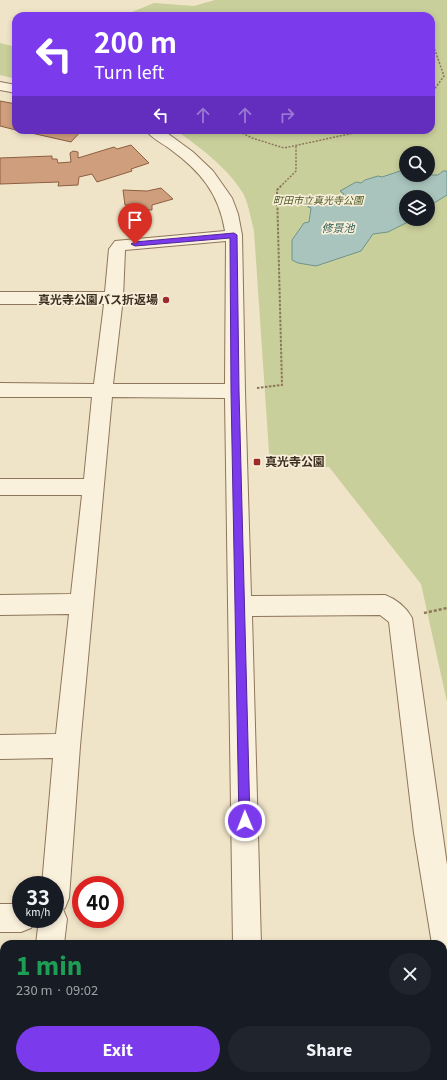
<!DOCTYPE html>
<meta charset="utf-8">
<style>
:root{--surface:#171b24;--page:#20242c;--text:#f1f3f6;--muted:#9ea1a6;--accent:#7c3aed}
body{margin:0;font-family:Georgia,"Noto Sans JP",serif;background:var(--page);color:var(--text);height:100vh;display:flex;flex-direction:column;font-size:15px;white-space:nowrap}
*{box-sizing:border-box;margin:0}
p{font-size:13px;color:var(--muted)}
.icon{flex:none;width:22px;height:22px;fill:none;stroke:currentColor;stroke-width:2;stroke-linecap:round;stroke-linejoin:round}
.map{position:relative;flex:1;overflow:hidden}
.sheet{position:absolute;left:0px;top:940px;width:447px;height:140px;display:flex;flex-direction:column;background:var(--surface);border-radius:12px 12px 0 0;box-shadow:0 2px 6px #0003}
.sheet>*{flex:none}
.banner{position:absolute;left:12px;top:12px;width:423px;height:122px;border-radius:12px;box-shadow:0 2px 6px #0003;background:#7c3aed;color:#fff;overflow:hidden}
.fabs{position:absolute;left:399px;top:146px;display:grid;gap:8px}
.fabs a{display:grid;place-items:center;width:36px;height:36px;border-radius:50%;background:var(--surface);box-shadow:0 2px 6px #0003;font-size:20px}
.speed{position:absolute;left:12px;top:876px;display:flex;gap:8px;font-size:20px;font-weight:700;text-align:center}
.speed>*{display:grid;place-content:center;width:52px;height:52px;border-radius:50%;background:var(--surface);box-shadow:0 2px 6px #0003;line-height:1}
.speed small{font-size:10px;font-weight:400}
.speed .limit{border:6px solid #d22;background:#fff;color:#111}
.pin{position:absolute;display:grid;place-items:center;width:34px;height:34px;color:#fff;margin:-41px -17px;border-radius:50% 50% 50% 0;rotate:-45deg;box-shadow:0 0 4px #0007}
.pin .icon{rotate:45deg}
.me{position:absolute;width:44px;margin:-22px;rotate:359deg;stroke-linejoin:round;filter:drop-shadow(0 0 3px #0008)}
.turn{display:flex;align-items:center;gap:14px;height:84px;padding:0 16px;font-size:18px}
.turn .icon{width:52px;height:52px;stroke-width:2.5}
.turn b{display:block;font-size:28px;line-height:34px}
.lanes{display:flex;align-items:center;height:38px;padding:0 16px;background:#0003;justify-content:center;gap:20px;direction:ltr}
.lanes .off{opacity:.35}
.round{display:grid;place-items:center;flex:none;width:42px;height:42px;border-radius:21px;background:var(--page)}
.summary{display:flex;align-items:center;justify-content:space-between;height:68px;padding:0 16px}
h1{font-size:24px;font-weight:800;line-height:30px;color:#1e9e55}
.primary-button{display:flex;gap:8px;margin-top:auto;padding:8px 16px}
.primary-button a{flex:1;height:46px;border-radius:24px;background:var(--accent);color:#fff;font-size:16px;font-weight:800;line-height:46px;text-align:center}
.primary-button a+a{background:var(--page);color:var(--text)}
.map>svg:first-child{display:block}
.green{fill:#c9cf9b;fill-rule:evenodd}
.water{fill:#a9c4bc;stroke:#6f938a}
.building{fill:#cf9f7d;stroke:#8d5f41}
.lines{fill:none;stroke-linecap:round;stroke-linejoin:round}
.minor-casing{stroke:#8d765c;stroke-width:2}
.path-far2{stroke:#8d765c;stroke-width:1.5;stroke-dasharray:2 1.5;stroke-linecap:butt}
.path-far1{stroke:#8d765c;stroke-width:2;stroke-dasharray:2.5 1.5;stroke-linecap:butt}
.path{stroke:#8d765c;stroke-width:2.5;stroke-dasharray:3 2;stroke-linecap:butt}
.minor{fill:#faf1dc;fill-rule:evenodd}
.route{fill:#7c3aed;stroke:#51269a}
.poi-dot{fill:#9e2a2b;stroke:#f7eed8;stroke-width:1.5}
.labels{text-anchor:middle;stroke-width:3.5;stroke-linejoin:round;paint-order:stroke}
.far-park-label{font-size:10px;font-style:italic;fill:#4d5a26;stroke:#f7eed8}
.far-water-label{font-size:11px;font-style:italic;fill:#2f5d5a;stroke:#f7eed8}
.poi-label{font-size:12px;font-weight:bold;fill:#3d2e20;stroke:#f7eed8;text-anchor:end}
</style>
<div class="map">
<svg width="447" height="1080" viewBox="0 0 447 1080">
<rect width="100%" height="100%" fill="#f0e4c8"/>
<!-- green -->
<g class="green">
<path d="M215 0H447V702L421 584 329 467H270L254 231C251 220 249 206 244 195 230 170 199 146 175 130H431V16H122L154 3 194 6ZM406 153H428V175H406ZM406 197H428V219H406Z"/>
<polygon points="0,43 16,47 16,79 0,75"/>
</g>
<!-- water -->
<polygon class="water" points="406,169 406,175 438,175 443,171 447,171 447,195 431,205 428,205 428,197 406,197 406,219 411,219 410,221 388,232 373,234 361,251 316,266 298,263 292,260 292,240 304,223 309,222 311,208 308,207 309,203 323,198 341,199 344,194 340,191 356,182 361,183 365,180 378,176 382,177"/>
<!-- building -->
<g class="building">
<polygon points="0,101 16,104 16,130 0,126"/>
<polygon points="18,130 82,130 71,142"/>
<polygon points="131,145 149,163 131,169 132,171 97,182 92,174 79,177 78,185 58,186 59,182 0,184 0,158 52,156 52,159 57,159 58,163 71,162 70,153 73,151 78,152 78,158 114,147 117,149"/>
<polygon points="161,188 173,199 152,205 152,210 128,209 129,205 125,205 123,190 147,191"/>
</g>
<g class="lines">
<defs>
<g id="minor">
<polygon points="0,82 16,85 16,93 0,90"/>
<path d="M146 130H163L193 152 213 171 232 198 238 214 242 235 245 391 251 596 385 595C396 599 406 607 412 618L447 865V964L443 962V944H432L414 833 389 622 380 615 252 616 261 944H233L225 398 112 397 80 746 69 898 65 908 63 909 67 919 64 944H36L39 919H55V885H42L53 758 0 759V735L56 734 69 614 0 615V595L71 594 82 495H0V479H84L92 397H0V383L94 384 104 304H0V292H105L109 249 115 241 225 231C219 193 200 171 170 149 162 143 151 138 146 130ZM226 241 225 384H113L123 298 125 250Z"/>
<polygon points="0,904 21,904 21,919 35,919 31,928 21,932 0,932"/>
<polygon points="19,1076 51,1076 50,1080 18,1080"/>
<polygon points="233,1076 265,1076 266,1080 234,1080"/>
</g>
</defs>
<!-- minor casing -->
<use href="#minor" class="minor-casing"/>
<!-- path-far2 -->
<g class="path-far2">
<polyline points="431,39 444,76 431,94"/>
<polyline points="236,130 252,138 284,148 368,130"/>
<polyline points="280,187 296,171 296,145"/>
</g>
<!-- path-far1 -->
<polyline class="path-far1" points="257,388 282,385 277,190 281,186"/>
<!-- path -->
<polyline class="path" points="424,613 447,608"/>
<!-- minor -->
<use href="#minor" class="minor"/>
</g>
<!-- route -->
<polygon class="route" points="234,233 237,235 239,391 250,821 249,825 245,826 241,825 239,821 231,391 230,238 135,246 131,244 135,242"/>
<!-- markers -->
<g class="poi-dot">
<circle cx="166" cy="300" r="4"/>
<rect x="253" y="458" width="8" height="8" rx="2"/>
</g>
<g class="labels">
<!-- far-park labels -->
<g class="far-park-label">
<text x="318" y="204">町田市立真光寺公園</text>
</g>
<!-- far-water labels -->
<g class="far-water-label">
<text x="338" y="232">修景池</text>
</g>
<!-- poi labels -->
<g class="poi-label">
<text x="158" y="304">真光寺公園バス折返場</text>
<text x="265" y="466" text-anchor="start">真光寺公園</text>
</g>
</g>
</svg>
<div class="fabs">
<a><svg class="icon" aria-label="search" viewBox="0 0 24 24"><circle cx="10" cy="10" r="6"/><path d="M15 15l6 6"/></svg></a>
<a><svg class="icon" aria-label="layers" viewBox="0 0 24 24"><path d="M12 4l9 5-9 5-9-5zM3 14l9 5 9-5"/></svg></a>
</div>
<div class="speed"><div>33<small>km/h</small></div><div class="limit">40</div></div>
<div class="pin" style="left:135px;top:244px;background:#d93025"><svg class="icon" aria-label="arrive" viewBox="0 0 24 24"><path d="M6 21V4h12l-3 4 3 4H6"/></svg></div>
<svg class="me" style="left:245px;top:821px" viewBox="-20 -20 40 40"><circle r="17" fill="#7c3aed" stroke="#fff" stroke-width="3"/><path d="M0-11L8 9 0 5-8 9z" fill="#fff"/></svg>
<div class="banner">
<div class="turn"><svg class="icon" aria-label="left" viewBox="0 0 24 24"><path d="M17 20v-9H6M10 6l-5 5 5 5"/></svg><div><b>200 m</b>Turn left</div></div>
<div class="lanes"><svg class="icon" aria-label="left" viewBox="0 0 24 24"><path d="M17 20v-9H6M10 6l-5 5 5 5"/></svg><svg class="icon off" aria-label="ahead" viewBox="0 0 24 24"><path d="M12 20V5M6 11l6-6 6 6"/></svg><svg class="icon off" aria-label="ahead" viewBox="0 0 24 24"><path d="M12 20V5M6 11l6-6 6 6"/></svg><svg class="icon off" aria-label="right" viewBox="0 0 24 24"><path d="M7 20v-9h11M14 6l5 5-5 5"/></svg></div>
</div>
<section class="sheet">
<div class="summary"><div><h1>1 min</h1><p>230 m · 09:02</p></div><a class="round"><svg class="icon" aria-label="close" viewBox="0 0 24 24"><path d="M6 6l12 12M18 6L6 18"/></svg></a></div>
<div class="primary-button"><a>Exit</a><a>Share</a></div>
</section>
</div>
